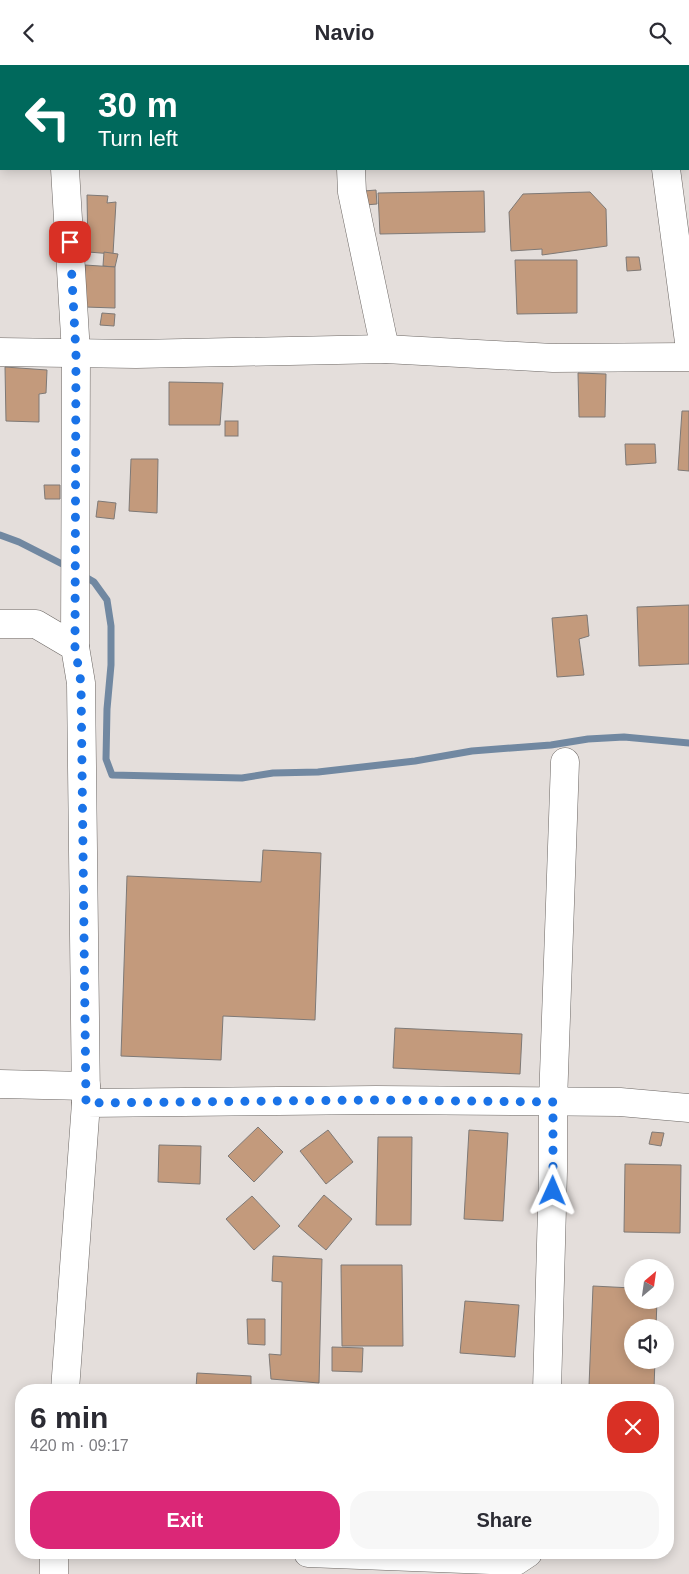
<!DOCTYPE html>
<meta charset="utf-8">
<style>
:root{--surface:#fff;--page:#f7f7f7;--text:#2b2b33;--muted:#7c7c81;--accent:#db2777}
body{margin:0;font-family:Arial,sans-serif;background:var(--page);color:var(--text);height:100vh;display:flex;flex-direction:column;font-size:19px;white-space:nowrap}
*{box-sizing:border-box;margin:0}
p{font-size:16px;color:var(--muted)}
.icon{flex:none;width:28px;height:28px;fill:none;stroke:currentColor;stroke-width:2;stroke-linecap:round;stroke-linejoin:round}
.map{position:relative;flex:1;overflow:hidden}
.drawer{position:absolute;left:15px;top:1319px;width:659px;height:175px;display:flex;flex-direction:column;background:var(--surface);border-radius:20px;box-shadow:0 2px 12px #0003}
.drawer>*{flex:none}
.banner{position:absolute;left:0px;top:0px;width:690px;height:105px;box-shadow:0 2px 12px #0003;background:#00695c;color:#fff;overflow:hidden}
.needle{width:32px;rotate:29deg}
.buttons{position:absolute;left:624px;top:1194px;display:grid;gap:10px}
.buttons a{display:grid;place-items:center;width:50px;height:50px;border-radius:50%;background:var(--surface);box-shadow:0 2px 12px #0003;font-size:25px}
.pin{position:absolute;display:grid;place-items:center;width:42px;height:42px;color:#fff;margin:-21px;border-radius:10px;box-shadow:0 2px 8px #0006}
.me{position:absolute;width:55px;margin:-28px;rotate:1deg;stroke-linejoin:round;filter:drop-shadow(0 0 4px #0008)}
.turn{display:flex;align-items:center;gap:18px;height:105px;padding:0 15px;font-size:22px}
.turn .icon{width:65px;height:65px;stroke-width:2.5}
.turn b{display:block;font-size:35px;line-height:42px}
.round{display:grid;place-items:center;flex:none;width:52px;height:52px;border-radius:20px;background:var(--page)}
.headline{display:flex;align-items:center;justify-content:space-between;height:85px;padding:0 15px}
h1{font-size:30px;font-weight:700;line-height:38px}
.button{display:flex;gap:10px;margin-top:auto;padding:10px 15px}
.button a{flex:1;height:58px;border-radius:20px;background:var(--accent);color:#fff;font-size:20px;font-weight:700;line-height:58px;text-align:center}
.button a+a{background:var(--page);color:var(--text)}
header{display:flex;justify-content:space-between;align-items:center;height:65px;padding:0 15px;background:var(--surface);font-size:22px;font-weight:700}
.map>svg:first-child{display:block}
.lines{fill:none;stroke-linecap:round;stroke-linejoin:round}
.stream{stroke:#7188a1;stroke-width:7}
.building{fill:#c39a7c;stroke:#7e7976}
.minor-casing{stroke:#6c6764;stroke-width:29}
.minor{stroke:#fff;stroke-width:28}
.route{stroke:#1a73e8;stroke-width:9;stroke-dasharray:0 16.2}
</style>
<header><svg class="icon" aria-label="back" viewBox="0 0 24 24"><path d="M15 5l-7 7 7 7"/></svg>Navio<svg class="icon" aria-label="search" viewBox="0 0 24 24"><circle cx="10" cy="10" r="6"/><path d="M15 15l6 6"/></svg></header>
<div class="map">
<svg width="689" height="1509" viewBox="0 0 689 1509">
<rect width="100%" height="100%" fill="#e4dedb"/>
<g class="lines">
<!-- stream -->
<g class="stream">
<polyline points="0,470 19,477 68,502"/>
<polyline points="82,510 94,517 107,535 111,561 111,600 107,644 106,694 112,710 242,713 273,708 318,707 415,696 472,686 551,680 588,674 624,672 689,678"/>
</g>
</g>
<!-- building -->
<g class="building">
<rect x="82" y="0" width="33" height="1"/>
<rect x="143" y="0" width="33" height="1"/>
<rect x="265" y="0" width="49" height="1"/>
<rect x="362" y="0" width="37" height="1"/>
<rect x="403" y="0" width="32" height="1"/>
<rect x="478" y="0" width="38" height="1"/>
<rect x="520" y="0" width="36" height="1"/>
<rect x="567" y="0" width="42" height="1"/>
<polygon points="376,125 377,139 365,140 364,126"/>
<polygon points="484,126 485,167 380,169 378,128"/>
<polygon points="590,127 606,144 607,181 542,190 542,184 511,186 509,147 523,129"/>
<polygon points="87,130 108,131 107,138 116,137 113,189 88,187"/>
<polygon points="104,187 118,189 115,202 103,201"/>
<polygon points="626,192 639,192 641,205 627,206"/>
<polygon points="515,195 577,195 577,248 517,249"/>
<polygon points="85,200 115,202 115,243 85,242"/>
<polygon points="102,248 115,249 114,261 100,260"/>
<polygon points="5,302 47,305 46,328 39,329 39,357 6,356"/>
<polygon points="578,308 606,309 605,352 579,352"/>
<polygon points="169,317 223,318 220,360 169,360"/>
<polygon points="682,346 689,346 689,406 678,405"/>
<rect x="225" y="356" width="13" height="15"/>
<polygon points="625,379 655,379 656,398 626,400"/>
<polygon points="131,394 158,394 157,448 129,446"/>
<polygon points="44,420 60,420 60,434 45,434"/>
<polygon points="98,436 116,438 114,454 96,452"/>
<polygon points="689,540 689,599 639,601 637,542"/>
<polygon points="587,550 589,571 579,574 584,610 557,612 552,553"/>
<polygon points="263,785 321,788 315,955 223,951 221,995 121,991 127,811 261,817"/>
<polygon points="395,963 522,969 520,1009 393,1003"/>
<polygon points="258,1062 283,1087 254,1117 228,1091"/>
<polygon points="328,1065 353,1097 326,1119 300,1086"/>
<polygon points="469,1065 508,1068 503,1156 464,1154"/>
<polygon points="652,1067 664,1068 661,1081 649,1079"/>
<polygon points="378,1072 412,1072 411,1160 376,1160"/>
<polygon points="159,1080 201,1081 200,1119 158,1117"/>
<polygon points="625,1099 681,1100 680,1168 624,1167"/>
<polygon points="324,1130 352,1154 326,1185 298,1161"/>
<polygon points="252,1131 280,1161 254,1185 226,1154"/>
<polygon points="273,1191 322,1194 319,1318 271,1314 269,1289 281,1290 282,1217 272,1216"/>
<polygon points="341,1200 402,1200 403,1281 342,1281"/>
<polygon points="593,1221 632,1223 632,1235 657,1235 656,1262 632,1262 632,1295 655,1295 654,1323 589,1321"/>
<polygon points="465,1236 519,1240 515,1292 460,1288"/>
<polygon points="247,1254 265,1254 265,1280 248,1279"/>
<polygon points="332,1282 363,1283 362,1307 332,1306"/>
<polygon points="197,1308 251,1311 251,1325 196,1323"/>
</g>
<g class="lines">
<defs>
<g id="minor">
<polyline points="58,0 58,1"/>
<polyline points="346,0 346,1"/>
<polyline points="637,0 637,1"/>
<polyline points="65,104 76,288 75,582"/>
<polyline points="351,104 352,127 385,284"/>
<polyline points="666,104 689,277"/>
<polyline points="0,287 136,289 385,284 553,293 689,292"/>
<polyline points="0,559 36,559 75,582 81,618 86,1038"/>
<polyline points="0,1019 86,1021"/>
<polyline points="65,1325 86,1038 376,1035 620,1037 689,1043"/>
<polyline points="547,1325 553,1106 553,1037 565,697"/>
<polyline points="308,1488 516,1496 528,1488"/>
<polyline points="54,1509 54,1488"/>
</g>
</defs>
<!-- minor casing -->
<use href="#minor" class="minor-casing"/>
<!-- minor -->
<use href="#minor" class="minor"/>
</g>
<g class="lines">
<!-- route -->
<polyline class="route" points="70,177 76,288 75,582 81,618 86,1038 376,1035 553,1037 553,1126"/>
</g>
</svg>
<div class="buttons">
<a><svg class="needle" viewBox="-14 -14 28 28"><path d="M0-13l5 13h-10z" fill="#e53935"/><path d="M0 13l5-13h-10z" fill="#7c7c81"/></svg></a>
<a><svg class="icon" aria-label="sound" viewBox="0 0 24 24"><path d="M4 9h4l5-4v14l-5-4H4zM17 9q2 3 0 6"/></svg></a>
</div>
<div class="pin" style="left:70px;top:177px;background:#d93025"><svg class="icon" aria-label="arrive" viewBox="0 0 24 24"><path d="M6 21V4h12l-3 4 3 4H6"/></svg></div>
<svg class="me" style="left:553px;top:1126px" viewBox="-20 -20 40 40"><path d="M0-17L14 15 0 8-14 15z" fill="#1a73e8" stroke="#fff" stroke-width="4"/></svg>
<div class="banner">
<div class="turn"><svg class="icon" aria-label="left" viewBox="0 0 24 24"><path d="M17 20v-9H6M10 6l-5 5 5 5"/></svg><div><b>30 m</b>Turn left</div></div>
</div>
<section class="drawer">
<div class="headline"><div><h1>6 min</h1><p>420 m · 09:17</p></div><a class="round" style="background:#d93025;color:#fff"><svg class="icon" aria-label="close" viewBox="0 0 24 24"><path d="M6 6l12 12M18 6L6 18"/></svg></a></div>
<div class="button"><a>Exit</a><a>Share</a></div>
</section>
</div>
